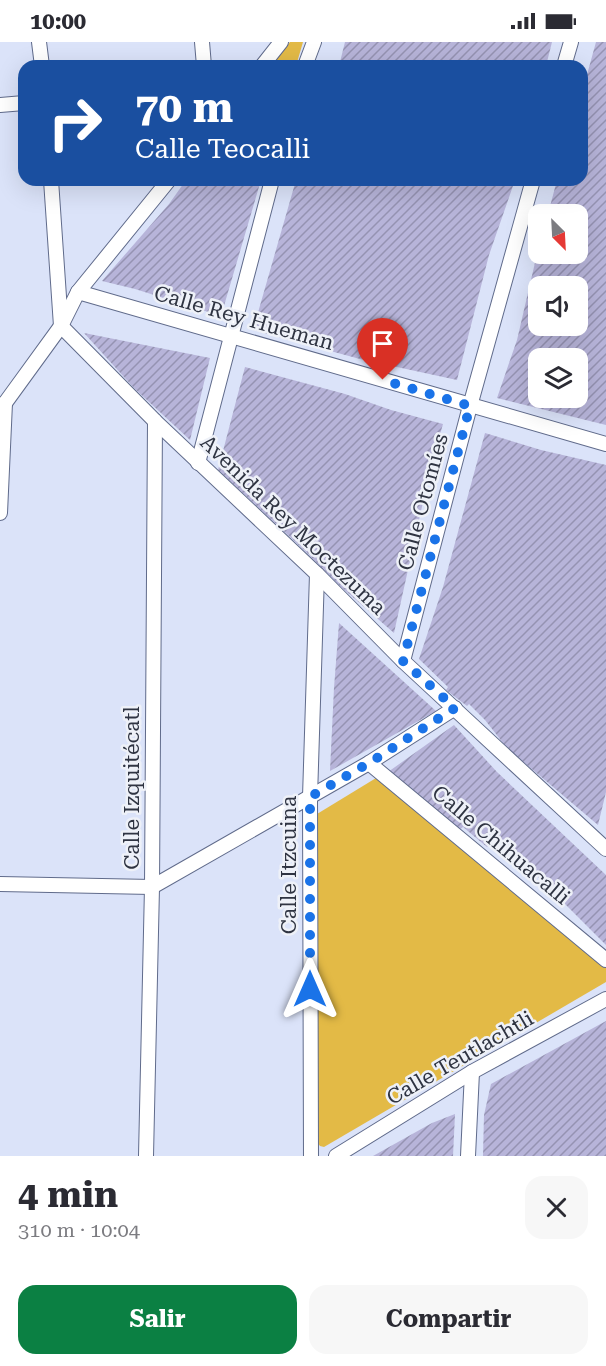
<!DOCTYPE html>
<html lang="es">
<meta charset="utf-8">
<style>
:root{--surface:#fff;--page:#f7f7f7;--text:#2b2b33;--muted:#7c7c81;--accent:#0b8043}
body{margin:0;font-family:"Roboto Serif",serif;background:var(--page);color:var(--text);height:100vh;display:flex;flex-direction:column;font-size:22px;white-space:nowrap}
*{box-sizing:border-box;margin:0}
p{font-size:20px;color:var(--muted)}
.icon{flex:none;width:33px;height:33px;fill:none;stroke:currentColor;stroke-width:2;stroke-linecap:round;stroke-linejoin:round}
.map{position:relative;height:1114px;overflow:hidden}
.panel{display:flex;flex-direction:column;background:var(--surface);flex:1}
.panel>*{flex:none}
.top-card{position:absolute;left:18px;top:18px;width:570px;height:126px;border-radius:18px;box-shadow:0 6px 24px #0002;background:#1a4fa0;color:#fff;overflow:hidden}
.needle{width:39px;rotate:156deg}
.buttons{position:absolute;left:528px;top:162px;display:grid;gap:12px}
.buttons a{display:grid;place-items:center;width:60px;height:60px;border-radius:12px;background:var(--surface);box-shadow:0 6px 24px #0002;font-size:30px}
.pin{position:absolute;display:grid;place-items:center;width:51px;height:51px;color:#fff;margin:-62px -26px;border-radius:50% 50% 50% 0;rotate:-45deg;box-shadow:0 0 6px #0007}
.pin .icon{rotate:45deg}
.me{position:absolute;width:66px;margin:-33px;rotate:0deg;stroke-linejoin:round;filter:drop-shadow(0 0 4px #0008)}
.turn{display:flex;align-items:center;gap:21px;height:126px;padding:0 18px;font-size:27px}
.turn .icon{width:78px;height:78px;stroke-width:2.5}
.turn b{display:block;font-size:42px;line-height:51px}
.round{display:grid;place-items:center;flex:none;width:63px;height:63px;border-radius:18px;background:var(--page)}
.headline{display:flex;align-items:center;justify-content:space-between;height:102px;padding:0 18px}
h1{font-size:36px;font-weight:700;line-height:45px}
.action{display:flex;gap:12px;margin-top:auto;padding:12px 18px}
.action a{flex:1;height:69px;border-radius:18px;background:var(--accent);color:#fff;font-size:24px;font-weight:700;line-height:69px;text-align:center}
.action a+a{background:var(--page);color:var(--text)}
.status{display:flex;justify-content:space-between;align-items:center;height:42px;padding:0 30px;background:var(--surface);direction:ltr}
.status svg{height:16px;fill:currentColor}
.map>svg:first-child{display:block}
.green{fill:#e3ba46}
.building{fill:url(#building-hatch);fill-rule:evenodd}
.lines{fill:none;stroke-linecap:round;stroke-linejoin:round}
.minor-casing{stroke:#606b8b;stroke-width:16}
.minor{stroke:#fff;stroke-width:14}
.route{stroke:#1a73e8;stroke-width:10;stroke-dasharray:0 18}
.labels{text-anchor:middle;stroke-width:5;stroke-linejoin:round;paint-order:stroke}
.street-label{font-size:21px;fill:#2f3442;stroke:#eef1f8}
</style>
<div class="status"><b>10:00</b><svg viewBox="0 0 49 12"><path d="M0 12V9h3v3zM5 12V6h3v6zM10 12V3h3v9zM15 12V0h3v12zM26 1h20v11H26zM47 4h2v5h-2z"/></svg></div>
<div class="map">
<svg width="606" height="1114" viewBox="0 0 606 1114">
<defs>
<pattern id="building-hatch" width="6" height="6" patternUnits="userSpaceOnUse" patternTransform="scale(1.5)"><rect width="6" height="6" fill="#b7b4d9"/><path d="M-1 1l2-2M0 6l6-6M5 7l2-2" fill="none" stroke="#9593b2"/></pattern>
</defs>
<rect width="100%" height="100%" fill="#dbe3f9"/>
<!-- green -->
<g class="green">
<polygon points="290,0 303,0 296,24 271,24"/>
<polygon points="381,733 606,924 606,940 324,1105 320,1104 316,1099 317,772"/>
</g>
<!-- building -->
<g class="building">
<polygon points="345,0 552,0 546,24 339,24"/>
<path d="M596 0H606V383L497 356 517 298 537 212H578V172H548L557 138H582V51ZM538 244H578V284H538ZM538 316H578V356H538Z"/>
<polygon points="186,138 261,138 221,274 135,247 102,239 169,162"/>
<polygon points="296,138 515,138 489,213 457,338 360,317 253,288"/>
<polygon points="84,291 210,316 190,398 134,346"/>
<polygon points="245,325 345,352 391,368 443,382 431,424 394,591 340,544 303,507 218,428"/>
<polygon points="485,391 541,408 606,423 606,750 598,783 507,706 485,678 469,662 467,664 446,648 448,645 419,617 443,545"/>
<polygon points="339,581 436,669 330,729 334,646"/>
<polygon points="454,683 497,730 606,833 606,903 530,827 496,797 487,805 463,785 458,789 388,730"/>
<polygon points="606,979 606,1114 483,1114 484,1073 491,1042"/>
<polygon points="455,1072 453,1114 373,1114 432,1081"/>
</g>
<g class="lines">
<defs>
<g id="minor">
<polyline points="39,0 42,24"/>
<polyline points="202,0 204,24"/>
<polyline points="262,24 281,0"/>
<polyline points="305,24 314,0"/>
<polyline points="564,24 571,0"/>
<polyline points="0,63 24,61"/>
<polyline points="51,138 61,284 155,379 317,532 403,619 606,807"/>
<polyline points="78,250 606,402"/>
<polyline points="0,368 61,284 78,250 169,138"/>
<polyline points="198,421 272,138"/>
<polyline points="0,471 5,361"/>
<polyline points="403,619 470,364 533,138"/>
<polyline points="369,721 606,918"/>
<polyline points="0,842 152,845 369,721 455,666"/>
<polyline points="146,1114 152,845 155,379"/>
<polyline points="311,1114 310,755 317,532"/>
<polyline points="336,1114 472,1030 606,957"/>
<polyline points="468,1114 472,1030"/>
</g>
</defs>
<!-- minor casing -->
<use href="#minor" class="minor-casing"/>
<!-- minor -->
<use href="#minor" class="minor"/>
</g>
<g class="lines">
<!-- route -->
<polyline class="route" points="310,947 310,755 369,721 455,666 403,619 470,364 383,338"/>
</g>
<g class="labels">
<!-- street labels -->
<g class="street-label">
<text transform="translate(244 276) rotate(16)" y="7">Calle Rey Hueman</text>
<text transform="translate(423 460) rotate(-75)" y="7">Calle Otomíes</text>
<text transform="translate(293 483) rotate(44)" y="7">Avenida Rey Moctezuma</text>
<text transform="translate(132 746) rotate(-90)" y="7">Calle Izquitécatl</text>
<text transform="translate(501 803) rotate(40)" y="7">Calle Chihuacalli</text>
<text transform="translate(289 823) rotate(-90)" y="7">Calle Itzcuina</text>
<text transform="translate(460 1016) rotate(-30)" y="7">Calle Teutlachtli</text>
</g>
</g>
</svg>
<div class="buttons">
<a><svg class="needle" viewBox="-14 -14 28 28"><path d="M0-13l5 13h-10z" fill="#e53935"/><path d="M0 13l5-13h-10z" fill="#7c7c81"/></svg></a>
<a><svg class="icon" aria-label="sound" viewBox="0 0 24 24"><path d="M4 9h4l5-4v14l-5-4H4zM17 9q2 3 0 6"/></svg></a>
<a><svg class="icon" aria-label="layers" viewBox="0 0 24 24"><path d="M12 4l9 5-9 5-9-5zM3 14l9 5 9-5"/></svg></a>
</div>
<div class="pin" style="left:383px;top:338px;background:#d93025"><svg class="icon" aria-label="arrive" viewBox="0 0 24 24"><path d="M6 21V4h12l-3 4 3 4H6"/></svg></div>
<svg class="me" style="left:310px;top:947px" viewBox="-20 -20 40 40"><path d="M0-17L14 15 0 8-14 15z" fill="#1a73e8" stroke="#fff" stroke-width="4"/></svg>
<div class="top-card">
<div class="turn"><svg class="icon" aria-label="right" viewBox="0 0 24 24"><path d="M7 20v-9h11M14 6l5 5-5 5"/></svg><div><b>70 m</b>Calle Teocalli</div></div>
</div>
</div>
<section class="panel">
<div class="headline"><div><h1>4 min</h1><p>310 m · 10:04</p></div><a class="round"><svg class="icon" aria-label="close" viewBox="0 0 24 24"><path d="M6 6l12 12M18 6L6 18"/></svg></a></div>
<div class="action"><a>Salir</a><a>Compartir</a></div>
</section>
